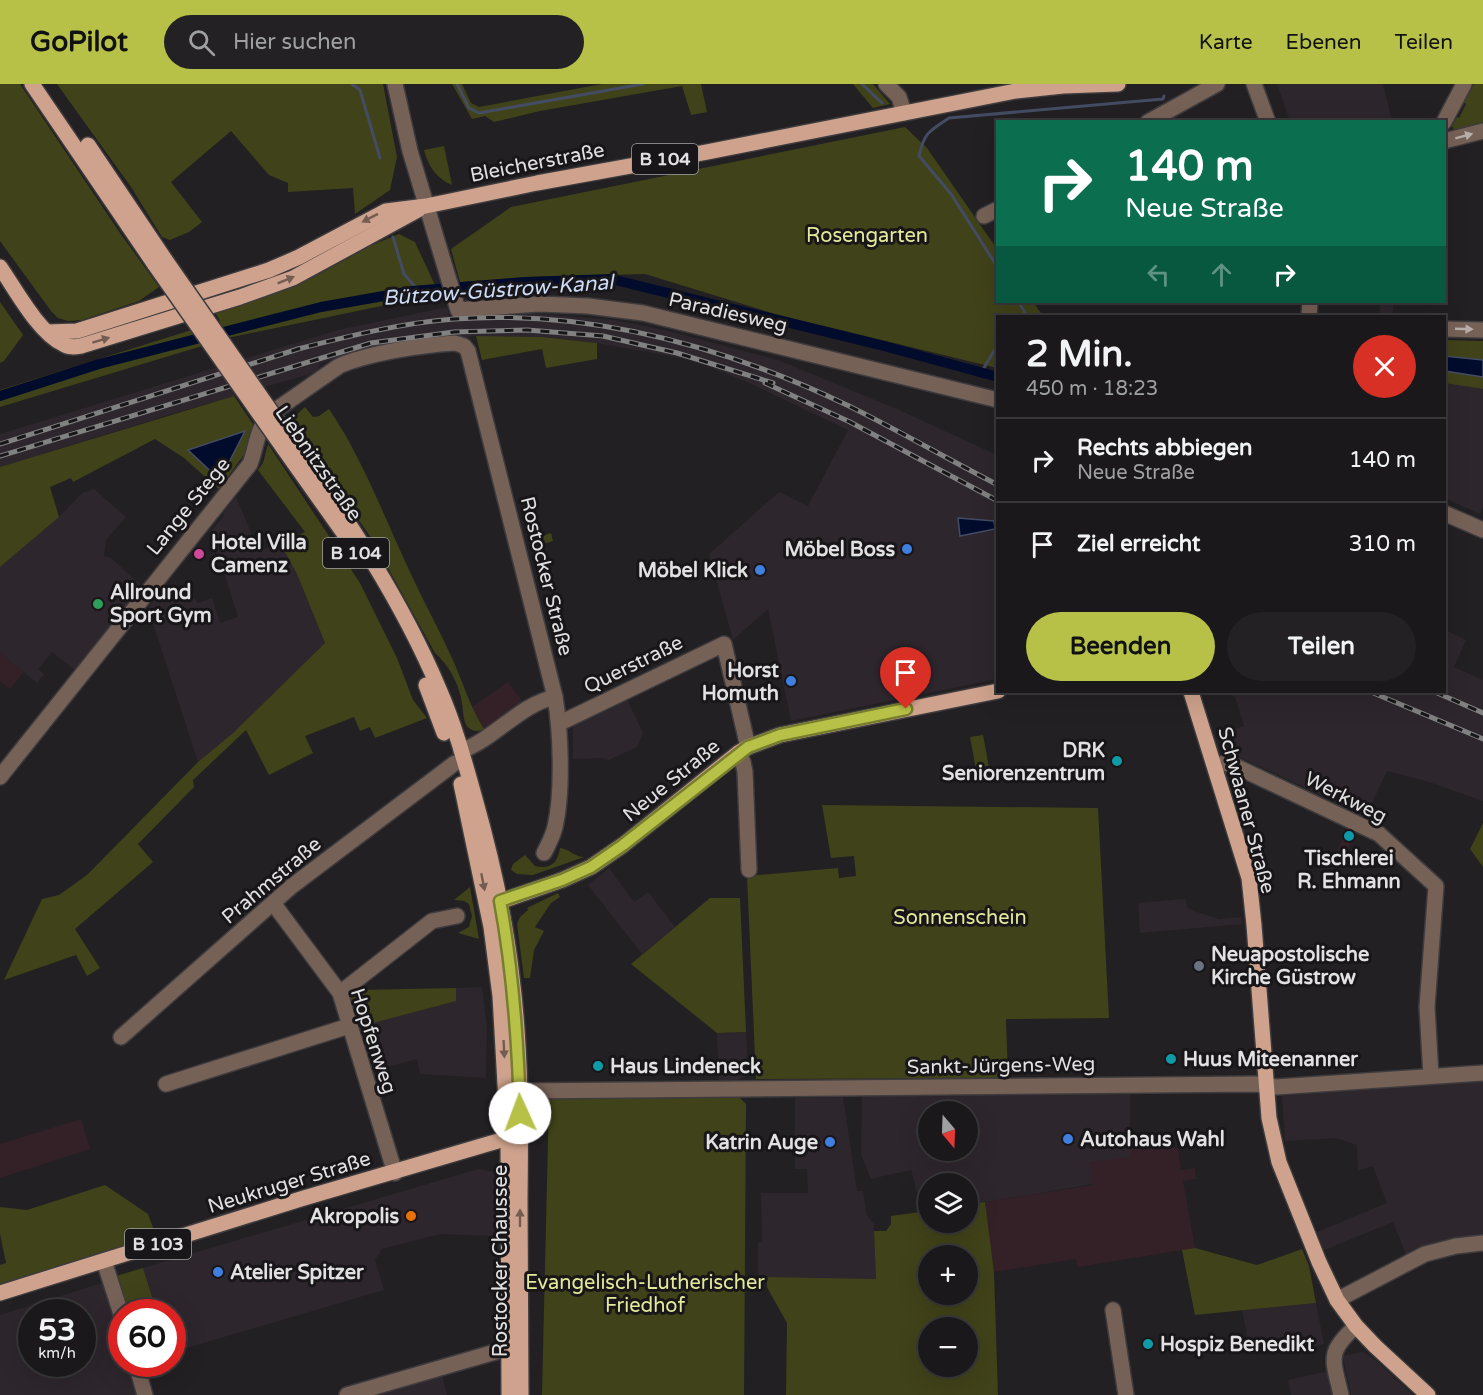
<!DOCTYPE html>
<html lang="de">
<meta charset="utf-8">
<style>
:root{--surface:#1a181a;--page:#232123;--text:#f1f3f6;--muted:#9fa0a2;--line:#383739;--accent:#b7c147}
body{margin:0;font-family:"Varela Round",sans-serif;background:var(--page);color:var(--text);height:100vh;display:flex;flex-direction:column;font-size:22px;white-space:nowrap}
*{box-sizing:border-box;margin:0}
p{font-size:20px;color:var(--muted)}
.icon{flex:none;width:33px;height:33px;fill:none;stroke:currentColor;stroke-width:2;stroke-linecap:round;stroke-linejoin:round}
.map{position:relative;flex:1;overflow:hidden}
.side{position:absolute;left:996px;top:231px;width:450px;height:378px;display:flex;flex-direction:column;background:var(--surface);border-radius:0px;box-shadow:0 6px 24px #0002,0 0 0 2px var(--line)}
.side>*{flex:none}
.top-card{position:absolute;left:996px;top:36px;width:450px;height:183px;border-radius:0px;box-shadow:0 6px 24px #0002,0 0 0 2px var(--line);background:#0b6e4f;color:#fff;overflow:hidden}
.needle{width:39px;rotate:161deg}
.tools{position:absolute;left:918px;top:1017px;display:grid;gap:12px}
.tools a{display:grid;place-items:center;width:60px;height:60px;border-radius:50%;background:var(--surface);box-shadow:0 6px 24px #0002,0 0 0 2px var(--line);font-size:30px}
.speed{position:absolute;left:18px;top:1215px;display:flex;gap:12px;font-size:30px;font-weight:700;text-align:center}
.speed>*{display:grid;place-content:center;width:78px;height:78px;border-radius:50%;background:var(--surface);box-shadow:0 6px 24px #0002,0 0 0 2px var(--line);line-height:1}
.speed small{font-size:15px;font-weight:400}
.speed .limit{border:9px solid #d22;background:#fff;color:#111}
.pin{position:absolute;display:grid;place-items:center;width:51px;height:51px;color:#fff;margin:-62px -26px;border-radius:50% 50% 50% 0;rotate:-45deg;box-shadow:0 0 6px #0007}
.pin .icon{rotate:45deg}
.me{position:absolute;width:66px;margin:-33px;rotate:358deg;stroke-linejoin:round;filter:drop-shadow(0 0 4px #0008)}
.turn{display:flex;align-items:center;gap:21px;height:126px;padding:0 30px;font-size:27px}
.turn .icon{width:78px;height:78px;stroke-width:2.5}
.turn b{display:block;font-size:42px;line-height:51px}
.lanes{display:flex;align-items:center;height:57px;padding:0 30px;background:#0003;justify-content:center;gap:30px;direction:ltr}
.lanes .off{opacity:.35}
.round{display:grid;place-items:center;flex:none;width:63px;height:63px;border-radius:32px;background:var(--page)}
.summary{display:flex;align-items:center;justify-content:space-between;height:102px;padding:0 30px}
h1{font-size:36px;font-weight:700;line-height:45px}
.action{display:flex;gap:12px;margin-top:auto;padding:12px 30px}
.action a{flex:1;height:69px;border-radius:36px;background:var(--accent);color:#111;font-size:24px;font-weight:700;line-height:69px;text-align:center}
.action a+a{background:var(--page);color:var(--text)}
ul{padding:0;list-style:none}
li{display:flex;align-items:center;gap:18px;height:84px;padding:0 30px;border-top:2px solid var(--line)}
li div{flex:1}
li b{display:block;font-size:22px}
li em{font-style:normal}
header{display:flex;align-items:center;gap:36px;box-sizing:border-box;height:84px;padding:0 30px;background:var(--accent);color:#111}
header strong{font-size:28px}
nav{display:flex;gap:33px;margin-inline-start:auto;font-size:21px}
.search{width:420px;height:54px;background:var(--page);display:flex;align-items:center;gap:15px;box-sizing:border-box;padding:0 21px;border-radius:33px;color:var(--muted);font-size:22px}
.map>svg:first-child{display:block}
.built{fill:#2d262d;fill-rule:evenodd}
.industrial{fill:#342127}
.green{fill:#404219;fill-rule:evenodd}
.water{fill:#010c2d;stroke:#444c63;stroke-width:1.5}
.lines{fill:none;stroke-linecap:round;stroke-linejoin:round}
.stream{stroke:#444c63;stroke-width:3}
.canal{stroke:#010c2d;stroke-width:10}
.minor-casing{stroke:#3d3b3d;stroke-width:18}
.major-casing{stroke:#3d3b3d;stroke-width:18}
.minor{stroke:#766157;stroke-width:15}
.major{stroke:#cea28c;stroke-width:15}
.rail-casing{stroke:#828182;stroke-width:5}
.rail{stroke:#181618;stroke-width:3;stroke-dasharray:9;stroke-linecap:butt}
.major-bridge-casing{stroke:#3d3b3d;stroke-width:18;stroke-linecap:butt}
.major-bridge{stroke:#cea28c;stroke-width:15}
.oneway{fill:#b7aeaa}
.oneway2{fill:#735c52}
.route-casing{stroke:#777d2e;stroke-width:15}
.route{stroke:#b7c147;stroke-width:10}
.shop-dot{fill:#3f7fe0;stroke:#181618;stroke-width:2}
.hotel-dot{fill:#d1479c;stroke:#181618;stroke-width:2}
.leisure-dot{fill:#2e9e5b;stroke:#181618;stroke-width:2}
.culture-dot{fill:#0f9aa8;stroke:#181618;stroke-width:2}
.worship-dot{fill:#6b7280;stroke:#181618;stroke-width:2}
.food-dot{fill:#e8710a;stroke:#181618;stroke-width:2}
.labels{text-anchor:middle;stroke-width:6;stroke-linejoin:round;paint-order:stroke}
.shield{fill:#181618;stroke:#a5a4a5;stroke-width:1.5}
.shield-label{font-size:18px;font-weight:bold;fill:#e2e1e2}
.street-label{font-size:20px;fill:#e2e1e2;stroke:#181618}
.park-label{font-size:20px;fill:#e3e999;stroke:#181618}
.poi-label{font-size:20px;font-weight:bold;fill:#e2e1e2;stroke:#181618;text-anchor:start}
.water-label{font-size:21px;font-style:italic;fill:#ccdbf6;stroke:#181618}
</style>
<header>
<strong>GoPilot</strong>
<div class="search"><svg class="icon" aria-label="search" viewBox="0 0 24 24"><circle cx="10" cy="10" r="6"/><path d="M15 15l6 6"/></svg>Hier suchen</div>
<nav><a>Karte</a><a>Ebenen</a><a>Teilen</a></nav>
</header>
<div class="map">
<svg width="1483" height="1311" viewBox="0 0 1483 1311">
<rect width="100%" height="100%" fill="#222022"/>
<!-- built -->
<g class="built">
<polygon points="1277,0 1383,0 1392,37 1290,37"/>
<rect x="1380" y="218" width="13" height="14"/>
<polygon points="447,223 449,232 516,228 615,236 664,246 778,276 897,325 997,371 997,595 791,637 768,525 733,556 709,470 779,408 808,422 848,346 747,298 692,276 597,259 542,253 476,252 375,265 320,279 317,288 165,332 0,383 0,350 338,246"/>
<polygon points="1448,298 1483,305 1483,422 1480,430 1445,414 1444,299"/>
<polygon points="94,405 126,433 106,456 104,472 111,474 142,502 76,587 52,568 38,585 44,590 37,599 0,569 0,483 59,433 82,409"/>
<polygon points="236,413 259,467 280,459 297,490 325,559 233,649 198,678 148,524 163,505 178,518 188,507 198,519 212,514 220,539 238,533 211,447 224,432 223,429"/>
<polygon points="1445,546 1466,556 1454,583 1483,596 1483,717 1429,698 1387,687 1366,732 1222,665 1218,651 1244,642 1235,613 1222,608 1444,608"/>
<polygon points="627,615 643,649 637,663 609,676 603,674 573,675 573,640"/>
<polygon points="609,784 634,818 648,808 675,843 642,870 588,801"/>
<polygon points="1186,815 1187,823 1194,827 1219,835 1241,833 1242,840 1140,849 1138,819"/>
<polygon points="482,903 487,944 486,994 420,990 417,975 387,983 374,938 456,917 456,904"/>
<polygon points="746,948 748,991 738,996 719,997 717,949"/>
<polygon points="1483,996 1483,1154 1407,1173 1393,1138 1324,1166 1317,1148 1387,1119 1373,1082 1358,1087 1357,1061 1336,1054 1285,1057 1282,1012"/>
<path d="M1014 1008 1130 1009V1073L1093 1100 968 1121V1100H928V1127H922L911 1086 871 1095 861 1071 862 1011ZM928 1028H968V1066H928Z"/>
<polygon points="843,1013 857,1107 863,1107 867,1132 874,1140 876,1195 758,1193 758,1158 762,1158 761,1109 808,1109 807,1085 795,1085 795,1014"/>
<polygon points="478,1085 495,1088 496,1152 440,1150 382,1165 375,1176 384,1206 173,1268 172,1228 157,1228 143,1184"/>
<path d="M105 1198 121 1251 122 1280H130L140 1311H0V1231ZM32 1228H82V1280H32Z"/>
<polygon points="1316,1219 1324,1260 1284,1269 1280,1254 1249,1260 1242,1226"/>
<polygon points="1362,1268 1373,1274 1413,1311 1351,1311 1343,1272"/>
<polygon points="441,1287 447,1311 359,1311"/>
<polygon points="1329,1287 1334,1311 1291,1311 1288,1296"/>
</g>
<!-- industrial -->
<g class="industrial">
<polygon points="0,569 24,588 10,605 0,597"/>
<polygon points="508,598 522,617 484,645 472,623"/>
<polygon points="1348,743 1357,747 1345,772 1334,773"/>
<polygon points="81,1035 90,1065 0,1094 0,1060"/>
<polygon points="1178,1064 1181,1086 1195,1084 1196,1095 1183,1097 1195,1164 1078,1183 1076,1175 994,1188 985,1118 1093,1101 1090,1078 1130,1073 1130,1065"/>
</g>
<!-- green -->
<g class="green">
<polygon points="0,0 20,0 120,149 159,203 139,217 82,236 68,237 58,234 51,227 0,157"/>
<polygon points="57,0 383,0 397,73 390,106 355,130 353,104 288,108 288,99 269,91 231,47 171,98 202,138 189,148 170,156 162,153 131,103"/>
<polygon points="452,0 462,0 471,19 479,23 602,0 701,0 707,28 691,31 682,2 540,27 494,38 485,32 472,35"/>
<polygon points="853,0 873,0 890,20 873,24"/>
<polygon points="1474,0 1483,0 1483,38 1454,46 1452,42 1457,33 1459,34 1466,20 1464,18"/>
<polygon points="905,43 927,64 997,165 998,218 1033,218 1043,232 998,232 997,284 775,230 645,190 526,193 460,198 451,165 511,123"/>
<path d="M444 62 452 101C437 95 428 82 424 66Z"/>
<polygon points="399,150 415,158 439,210 232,253 0,323 0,306 220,237 215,228 312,194 370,162"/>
<polygon points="0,218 23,251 4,277 0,279"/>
<polygon points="476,252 542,253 597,259 597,275 546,284 542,265 482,276"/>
<polygon points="1445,256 1483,257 1483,276 1445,272"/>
<polygon points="1445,287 1483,293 1483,305 1445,299"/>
<polygon points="234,312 253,340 248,365 219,405 184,374 155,355 73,398 71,394 50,403 59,433 0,483 0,383"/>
<path d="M305 323 313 333 319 332 329 325C363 375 384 433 410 488 423 517 439 545 452 574 463 598 470 623 484 645 478 648 472 648 467 642 463 636 463 626 462 619 459 600 449 581 435 569L372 455 290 337Z"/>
<polygon points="268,360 360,499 397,574 413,616 427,634 375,654 370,643 360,647 354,633 305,652 313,669 269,691 246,646 193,696 194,703 138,760 153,778 75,845 100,884 87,892 76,871 4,896 42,815 59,811 87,791 198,678 233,649 325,559 297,490 280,459 305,448 258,386 263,379"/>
<polygon points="551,449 553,457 530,464 529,456"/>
<polygon points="983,651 991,694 978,696 970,653"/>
<polygon points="822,721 1098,724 1109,934 1006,935 1008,994 756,995 747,792 838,784 839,794 856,792 854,772 831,774"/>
<polygon points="1483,739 1483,783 1470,765"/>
<path d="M560 764C569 765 575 773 584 773L533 791 517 790 511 786 513 780 525 771 535 782C550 786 558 779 560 764Z"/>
<polygon points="470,803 479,855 458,849 469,843 472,832 469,820 464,817 454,816"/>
<polygon points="558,809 560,813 551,819 535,843 544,847 534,866 530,894 524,894 517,840 520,833 528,826 527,824"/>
<polygon points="710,814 740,814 746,948 717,949 631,880"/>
<polygon points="456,904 456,917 358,943 349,913 358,906"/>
<polygon points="738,1012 746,1020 744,1311 542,1311 549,1014"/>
<polygon points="105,1101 148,1130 156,1152 152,1156 0,1201 0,1181 6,1179 0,1150 0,1123 27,1126"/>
<path d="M985 1118 994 1188 998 1311H786L787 1239 767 1203V1193L876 1195 874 1147H886L891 1140V1132L928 1127V1138H968V1121ZM928 1172H968V1210H928ZM928 1244H968V1282H928Z"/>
<polygon points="1195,1164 1257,1181 1302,1165 1309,1182 1316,1219 1195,1231 1182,1166"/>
<polygon points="143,1184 154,1219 142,1222 140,1218 125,1222 116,1192"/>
</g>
<!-- water -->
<g class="water">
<polygon points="1444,272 1483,276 1483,293 1445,287"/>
<polygon points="245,347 220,396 188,366"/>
<polygon points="958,434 994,437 995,445 960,452"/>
</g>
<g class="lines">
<!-- stream -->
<g class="stream">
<polyline points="352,0 360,6 380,74"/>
<polyline points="457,0 469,24 479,29 643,0"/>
<polyline points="862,0 882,19"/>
<polyline points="393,153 404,190 419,207"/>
<path d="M998 184 951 110 919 72C924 49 929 47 949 34L1163 15 1164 12"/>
<polyline points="1018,218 1025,228 1023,232"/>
<polyline points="981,289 998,260"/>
</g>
<!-- canal -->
<polyline class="canal" points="0,312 99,280 321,223 412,207 526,198 611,195 884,262 998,293"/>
<defs>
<g id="minor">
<polyline points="395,0 410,67 458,226 539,220 588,222 643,229 998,316"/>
<polyline points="886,0 899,13 904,29"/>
<polyline points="1254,0 1268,38"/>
<polyline points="1148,38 1217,0"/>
<polyline points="1444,38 1464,0"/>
<polyline points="1444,57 1483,47"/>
<polyline points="984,132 998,125"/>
<polyline points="1309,232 1310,218"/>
<polyline points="1444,245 1483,246"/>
<polyline points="1444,429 1483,446"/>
<polyline points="560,639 724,560 748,663"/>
<path d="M461 667C496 654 519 621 555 613"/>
<polyline points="738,669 743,678 745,688 749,786"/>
<polyline points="1215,682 1225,679 1233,681 1379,750 1436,802 1427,923 1431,992"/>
<path d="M0 693 250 380C257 361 256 347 270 330L339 282C368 269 422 261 455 259L464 262 468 267 555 613C561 649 563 708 555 743 553 752 548 761 544 769"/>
<polyline points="273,819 340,909 395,1089"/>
<polyline points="340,909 432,837 457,832"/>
<polyline points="121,953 292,802 455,679"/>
<polyline points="166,1000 349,942"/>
<polyline points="519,1007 1256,1000 1276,1003 1483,989"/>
<polyline points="104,1177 122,1233"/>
<polyline points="1337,1216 1425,1170 1456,1162 1483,1159"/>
<polyline points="1113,1226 1126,1311"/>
<polyline points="136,1280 145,1311"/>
<polyline points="347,1311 502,1266 509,1266"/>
<path d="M1341 1311C1333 1275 1326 1269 1356 1242"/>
</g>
<g id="major">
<polyline points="32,0 155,181"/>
<polyline points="88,61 166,177"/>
<path d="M0 183C16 206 38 248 63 260 69 264 75 263 81 262L240 213 293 194 418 126"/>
<polyline points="48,248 77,247 269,186 299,173 386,127 426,122 537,99 707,68 1016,7 1063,2 1118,0"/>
<path d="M293 359C349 437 402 517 439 605 454 639 464 675 474 711 491 771 505 831 512 893 521 966 521 1041 520 1114 520 1180 521 1245 521 1311"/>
<polyline points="284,365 345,451"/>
<polyline points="426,601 444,649"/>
<polyline points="1191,608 1249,794 1254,841 1269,1034 1279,1078 1319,1178 1337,1216 1356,1242 1375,1262 1428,1311"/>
<polyline points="461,700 491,843 500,912 508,1054 509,1311"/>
<polyline points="493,820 562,796 591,783 623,761 738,669 748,663 780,651 998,607"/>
<polyline points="0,1209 304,1114 515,1052"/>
</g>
</defs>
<!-- minor casing -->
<use href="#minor" class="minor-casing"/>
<!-- major casing -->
<use href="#major" class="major-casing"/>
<!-- minor -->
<use href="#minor" class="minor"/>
<!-- major -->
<use href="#major" class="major"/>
<defs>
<g id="rail">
<polyline points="765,299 850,338 998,417"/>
<path d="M0 360 298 265C349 252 401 239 454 235 591 225 726 263 849 322 899 347 948 375 998 401"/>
<polyline points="0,372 371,259 454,248 527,246 603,252 677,269 773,299"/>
<polyline points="1371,608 1483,655"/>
<polyline points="1435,608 1483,629"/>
</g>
</defs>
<!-- rail casing -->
<use href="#rail" class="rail-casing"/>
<!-- rail -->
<use href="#rail" class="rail"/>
<defs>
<g id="major-bridge">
<polyline points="166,177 293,359"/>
<polyline points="155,181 284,365"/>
</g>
</defs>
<!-- major-bridge casing -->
<use href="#major-bridge" class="major-bridge-casing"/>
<!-- major-bridge -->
<use href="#major-bridge" class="major-bridge"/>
</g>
<!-- one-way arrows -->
<defs><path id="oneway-solid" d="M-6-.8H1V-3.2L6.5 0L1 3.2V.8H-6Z" transform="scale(1.5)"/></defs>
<g class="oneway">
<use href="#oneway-solid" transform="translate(1464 52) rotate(-15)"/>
<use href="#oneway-solid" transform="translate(1464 245) rotate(2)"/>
</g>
<g class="oneway2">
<use href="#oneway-solid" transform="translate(370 134) rotate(153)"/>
<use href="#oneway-solid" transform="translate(286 196) rotate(-22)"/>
<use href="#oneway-solid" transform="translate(101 256) rotate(-17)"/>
<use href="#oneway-solid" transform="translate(483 798) rotate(79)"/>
<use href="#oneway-solid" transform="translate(504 965) rotate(87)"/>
<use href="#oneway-solid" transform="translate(520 1134) rotate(-90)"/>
</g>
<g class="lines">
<defs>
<path id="route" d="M520 1029C518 957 513 887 500 817L562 796 591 783 623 761 748 663 780 651 906 625"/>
</defs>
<!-- route casing -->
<use href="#route" class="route-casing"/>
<!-- route -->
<use href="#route" class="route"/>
</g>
<!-- markers -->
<g class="shop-dot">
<circle cx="907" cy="465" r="6"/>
<circle cx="760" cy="486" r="6"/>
<circle cx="791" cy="597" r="6"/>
<circle cx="1068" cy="1055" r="6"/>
<circle cx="830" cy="1058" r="6"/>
<circle cx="218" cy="1188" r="6"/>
</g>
<circle class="hotel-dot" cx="199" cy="470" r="6"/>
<circle class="leisure-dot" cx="98" cy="520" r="6"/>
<g class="culture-dot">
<circle cx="1117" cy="677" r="6"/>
<circle cx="1349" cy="752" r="6"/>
<circle cx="1171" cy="975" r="6"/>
<circle cx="598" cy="982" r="6"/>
<circle cx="1148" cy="1260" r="6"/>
</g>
<circle class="worship-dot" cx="1199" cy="882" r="6"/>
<circle class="food-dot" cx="411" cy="1132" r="6"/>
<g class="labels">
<!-- shield labels -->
<g class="shield">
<rect x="632" y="60" width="66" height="30" rx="4.5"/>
<rect x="323" y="454" width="66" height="30" rx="4.5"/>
<rect x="125" y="1145" width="66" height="30" rx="4.5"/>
</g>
<g class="shield-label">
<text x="665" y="81">B 104</text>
<text x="356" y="475">B 104</text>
<text x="158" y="1166">B 103</text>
</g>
<!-- street labels -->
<g class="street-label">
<text transform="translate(537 78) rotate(-11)" y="7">Bleicherstraße</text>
<text transform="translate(728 228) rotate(13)" y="7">Paradiesweg</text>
<text transform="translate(319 379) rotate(55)" y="7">Liebnitzstraße</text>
<text transform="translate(188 422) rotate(-51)" y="7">Lange Stege</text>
<text transform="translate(547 492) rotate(76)" y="7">Rostocker Straße</text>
<text transform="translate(633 580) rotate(-26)" y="7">Querstraße</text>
<text transform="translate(671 696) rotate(-39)" y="7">Neue Straße</text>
<text transform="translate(1346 713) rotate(27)" y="7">Werkweg</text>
<text transform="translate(1247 726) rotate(75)" y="7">Schwaaner Straße</text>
<text transform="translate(271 796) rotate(-40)" y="7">Prahmstraße</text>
<text transform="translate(374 957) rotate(72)" y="7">Hopfenweg</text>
<text transform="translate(1001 981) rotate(-1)" y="7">Sankt-Jürgens-Weg</text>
<text transform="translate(289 1098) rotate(-17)" y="7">Neukruger Straße</text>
<text transform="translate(500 1177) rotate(-90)" y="7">Rostocker Chaussee</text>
</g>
<!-- park labels -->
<g class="park-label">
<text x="867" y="158">Rosengarten</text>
<text x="960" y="840">Sonnenschein</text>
<text x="645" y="1205">Evangelisch-Lutherischer<tspan x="645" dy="23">Friedhof</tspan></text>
</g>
<!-- poi labels -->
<g class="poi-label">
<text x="211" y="465">Hotel Villa<tspan x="211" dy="23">Camenz</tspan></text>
<text x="895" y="472" text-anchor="end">Möbel Boss</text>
<text x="748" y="493" text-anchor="end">Möbel Klick</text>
<text x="110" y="515">Allround<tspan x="110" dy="23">Sport Gym</tspan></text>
<text x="779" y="593" text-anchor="end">Horst<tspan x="779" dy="23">Homuth</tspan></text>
<text x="1105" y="673" text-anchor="end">DRK<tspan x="1105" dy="23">Seniorenzentrum</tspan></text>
<text x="1349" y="781" text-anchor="middle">Tischlerei<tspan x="1349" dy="23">R. Ehmann</tspan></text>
<text x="1211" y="877">Neuapostolische<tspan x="1211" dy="23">Kirche Güstrow</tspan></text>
<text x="1183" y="982">Huus Miteenanner</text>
<text x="610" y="989">Haus Lindeneck</text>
<text x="1080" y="1062">Autohaus Wahl</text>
<text x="818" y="1065" text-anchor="end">Katrin Auge</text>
<text x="399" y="1139" text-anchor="end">Akropolis</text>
<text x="230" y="1195">Atelier Spitzer</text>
<text x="1160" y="1267">Hospiz Benedikt</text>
</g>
<!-- water labels -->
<g class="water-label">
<text transform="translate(498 206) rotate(-4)" y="7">Bützow-Güstrow-Kanal</text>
</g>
</g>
</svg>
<div class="tools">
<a><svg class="needle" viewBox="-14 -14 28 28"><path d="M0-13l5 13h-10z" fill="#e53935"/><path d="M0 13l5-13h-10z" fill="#9fa0a2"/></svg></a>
<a><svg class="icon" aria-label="layers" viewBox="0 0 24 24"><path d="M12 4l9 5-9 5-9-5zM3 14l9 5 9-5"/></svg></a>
<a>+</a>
<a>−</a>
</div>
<div class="speed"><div>53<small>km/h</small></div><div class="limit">60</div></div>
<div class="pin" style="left:906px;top:625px;background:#d93025"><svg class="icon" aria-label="arrive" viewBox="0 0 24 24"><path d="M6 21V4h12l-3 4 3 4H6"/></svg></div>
<svg class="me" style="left:520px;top:1029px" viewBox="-20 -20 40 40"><circle r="19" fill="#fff"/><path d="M0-13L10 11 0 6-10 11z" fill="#b7c147"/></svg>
<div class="top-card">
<div class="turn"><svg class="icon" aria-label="right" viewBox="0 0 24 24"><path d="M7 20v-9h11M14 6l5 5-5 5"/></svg><div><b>140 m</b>Neue Straße</div></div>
<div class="lanes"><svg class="icon off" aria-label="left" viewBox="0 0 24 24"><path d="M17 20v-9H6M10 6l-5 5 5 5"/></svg><svg class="icon off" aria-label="ahead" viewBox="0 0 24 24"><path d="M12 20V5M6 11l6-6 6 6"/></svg><svg class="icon" aria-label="right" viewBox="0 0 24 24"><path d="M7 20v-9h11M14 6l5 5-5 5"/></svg></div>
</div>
<section class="side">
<div class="summary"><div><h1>2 Min.</h1><p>450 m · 18:23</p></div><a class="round" style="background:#d93025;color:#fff"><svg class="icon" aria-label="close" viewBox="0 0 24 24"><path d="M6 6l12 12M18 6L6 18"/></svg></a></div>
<ul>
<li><svg class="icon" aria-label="right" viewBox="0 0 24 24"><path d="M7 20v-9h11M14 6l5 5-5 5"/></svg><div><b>Rechts abbiegen</b><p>Neue Straße</p></div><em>140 m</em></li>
<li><svg class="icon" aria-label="arrive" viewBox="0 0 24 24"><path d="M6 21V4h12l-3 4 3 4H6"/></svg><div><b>Ziel erreicht</b></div><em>310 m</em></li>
</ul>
<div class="action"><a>Beenden</a><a>Teilen</a></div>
</section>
</div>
